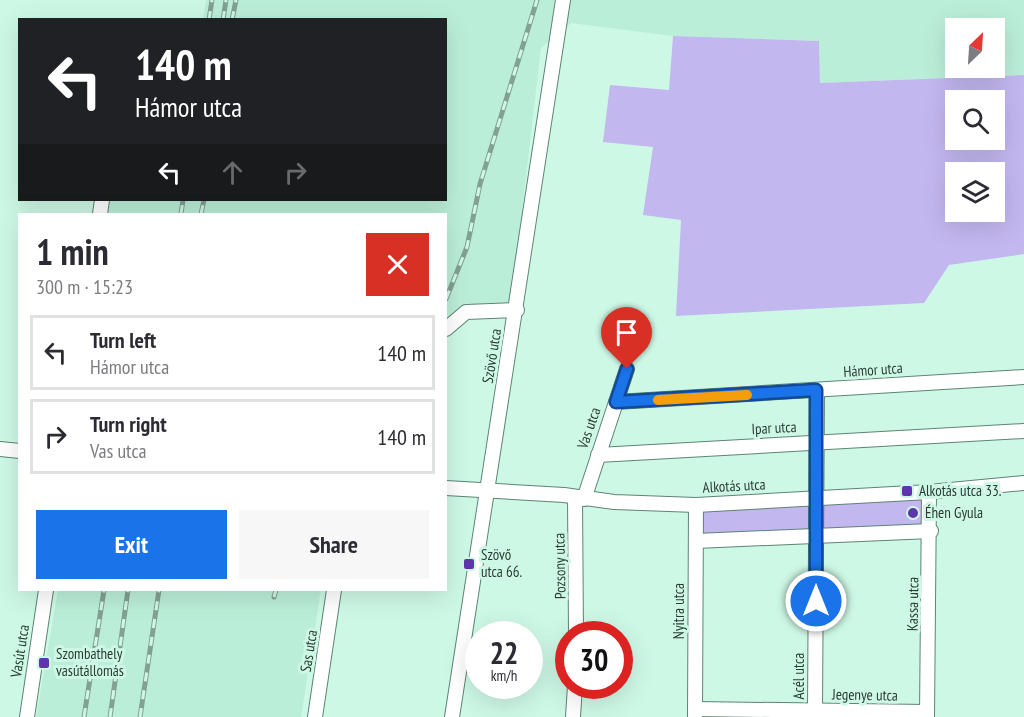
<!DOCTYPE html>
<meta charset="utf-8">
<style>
:root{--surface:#fff;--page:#f7f7f7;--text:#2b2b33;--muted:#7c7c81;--line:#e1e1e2;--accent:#1a73e8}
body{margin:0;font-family:"PT Sans Narrow",sans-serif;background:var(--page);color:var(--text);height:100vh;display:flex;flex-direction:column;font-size:22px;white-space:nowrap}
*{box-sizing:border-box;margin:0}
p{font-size:20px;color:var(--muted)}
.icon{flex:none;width:33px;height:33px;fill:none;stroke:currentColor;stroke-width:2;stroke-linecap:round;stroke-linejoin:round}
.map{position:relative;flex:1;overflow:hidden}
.drawer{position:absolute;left:18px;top:213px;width:429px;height:378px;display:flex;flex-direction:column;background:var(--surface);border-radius:0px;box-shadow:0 6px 24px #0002}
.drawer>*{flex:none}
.top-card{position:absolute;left:18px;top:18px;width:429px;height:183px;border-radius:0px;box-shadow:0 6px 24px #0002;background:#202124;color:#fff;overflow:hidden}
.needle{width:39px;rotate:25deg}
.tools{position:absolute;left:945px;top:18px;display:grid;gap:12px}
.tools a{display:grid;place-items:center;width:60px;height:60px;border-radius:0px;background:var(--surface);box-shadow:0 6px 24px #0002;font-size:30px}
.speed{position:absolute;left:465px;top:621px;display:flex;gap:12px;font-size:30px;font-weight:700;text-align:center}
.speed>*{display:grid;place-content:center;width:78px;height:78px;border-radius:50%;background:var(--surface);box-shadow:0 6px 24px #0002;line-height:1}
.speed small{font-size:15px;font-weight:400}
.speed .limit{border:9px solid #d22;background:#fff;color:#111}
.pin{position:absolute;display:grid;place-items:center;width:51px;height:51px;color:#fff;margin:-62px -26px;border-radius:50% 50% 50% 0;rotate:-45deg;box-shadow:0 0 6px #0007}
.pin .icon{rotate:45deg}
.me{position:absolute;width:66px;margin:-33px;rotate:0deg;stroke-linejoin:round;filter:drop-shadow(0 0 4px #0008)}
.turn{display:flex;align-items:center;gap:21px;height:126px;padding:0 18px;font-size:27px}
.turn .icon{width:78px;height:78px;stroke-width:2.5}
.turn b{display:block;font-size:42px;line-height:51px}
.lanes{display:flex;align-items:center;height:57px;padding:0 18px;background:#0003;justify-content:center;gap:30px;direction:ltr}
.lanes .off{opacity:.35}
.round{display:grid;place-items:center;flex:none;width:63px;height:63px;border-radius:0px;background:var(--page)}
.summary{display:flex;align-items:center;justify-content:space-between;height:102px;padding:0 18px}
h1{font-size:36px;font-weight:700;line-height:45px}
.action{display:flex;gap:12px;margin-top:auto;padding:12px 18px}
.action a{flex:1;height:69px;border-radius:0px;background:var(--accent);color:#fff;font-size:24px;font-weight:700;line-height:69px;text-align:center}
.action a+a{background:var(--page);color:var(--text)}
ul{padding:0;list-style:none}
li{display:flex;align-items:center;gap:18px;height:75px;margin:0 12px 9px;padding:0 6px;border:3px solid var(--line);border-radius:0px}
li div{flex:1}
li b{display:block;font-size:22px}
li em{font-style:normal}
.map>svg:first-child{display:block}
.built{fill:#bbeed8;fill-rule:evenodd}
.green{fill:#c3b7f0;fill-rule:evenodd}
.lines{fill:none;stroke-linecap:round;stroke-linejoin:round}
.minor-casing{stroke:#5d8474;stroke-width:16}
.minor{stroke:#fff;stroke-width:14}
.rail-casing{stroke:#82a093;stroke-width:5}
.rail{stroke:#cef8e6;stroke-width:3;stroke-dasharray:9;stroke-linecap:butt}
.route-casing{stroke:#114b97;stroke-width:15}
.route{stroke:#1a73e8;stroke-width:10}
.slow{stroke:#f59e0b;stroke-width:10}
.poi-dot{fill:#5f35ad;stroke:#cef8e6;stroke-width:2}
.labels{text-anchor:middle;stroke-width:6;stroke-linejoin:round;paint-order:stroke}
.street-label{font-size:15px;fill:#2b3c35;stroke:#cef8e6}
.poi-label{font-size:15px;fill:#2b3c35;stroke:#cef8e6;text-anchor:start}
</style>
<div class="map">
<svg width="1024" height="717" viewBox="0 0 1024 717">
<rect width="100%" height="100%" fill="#cef8e6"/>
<!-- built -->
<g class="built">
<path d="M206 0H1024V75L820 83 819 41 673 36 571 23 541 48 511 305 509 309 466 303 446 324V214H106L108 200H446V20L203 19ZM956 28H994V68H956Z"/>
<polygon points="58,590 321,590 301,717 36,717"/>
</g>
<!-- green -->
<g class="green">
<path d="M673 36 819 41 820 83 1024 75V254L949 265 924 303 676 316 681 220 643 215 653 147 603 142 610 85 669 90ZM994 100V140H956V100ZM994 172V212H956V172Z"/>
<polygon points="922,497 923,525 701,536 699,509"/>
</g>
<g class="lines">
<defs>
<g id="minor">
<polyline points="100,214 102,200"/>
<polyline points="446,329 466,312 517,310"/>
<polyline points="616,402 1024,377"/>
<polyline points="0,449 20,451"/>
<polyline points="598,455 1024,431"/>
<polyline points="446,488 564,495 614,502 696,505 929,492 1024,483"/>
<polyline points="575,497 576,634"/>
<polyline points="584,499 627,369"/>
<polyline points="696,541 931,531"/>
<polyline points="695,709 927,712"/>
<polyline points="815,710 817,390"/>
<polyline points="695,716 696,505"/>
<polyline points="27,717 46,590"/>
<polyline points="315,717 334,590"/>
<polyline points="452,717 563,0"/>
<polyline points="573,717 575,686"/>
<polyline points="927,717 929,492"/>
</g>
</defs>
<!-- minor casing -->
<use href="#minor" class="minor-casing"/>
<!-- minor -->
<use href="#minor" class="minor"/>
<defs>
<g id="rail">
<polyline points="209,20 212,0"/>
<polyline points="223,20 226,0"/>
<polyline points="232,20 236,0"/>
<polyline points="181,214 183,200"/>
<polyline points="201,214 204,200"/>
<polyline points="446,299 467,247 480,184 537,0"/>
<polyline points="274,597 276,590"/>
<polyline points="84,717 104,590"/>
<polyline points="110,717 128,590"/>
<polyline points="140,717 159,590"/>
</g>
</defs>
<!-- rail casing -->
<use href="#rail" class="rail-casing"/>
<!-- rail -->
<use href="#rail" class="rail"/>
</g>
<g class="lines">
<defs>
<polyline id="route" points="627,369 616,402 816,390 816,601"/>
</defs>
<!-- route casing -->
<use href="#route" class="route-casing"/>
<!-- route -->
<use href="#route" class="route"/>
<!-- slow -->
<polyline class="slow" points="658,400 747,395"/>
</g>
<!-- markers -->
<g class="poi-dot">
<rect x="901" y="485" width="12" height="12" rx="3"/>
<circle cx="913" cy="513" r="6"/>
<rect x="463" y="558" width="12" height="12" rx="3"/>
<rect x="38" y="657" width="12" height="12" rx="3"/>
</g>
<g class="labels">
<!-- street labels -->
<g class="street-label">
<text transform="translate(492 356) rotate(-81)" y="5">Szövő utca</text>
<text transform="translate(873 370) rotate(-4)" y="5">Hámor utca</text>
<text transform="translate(589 428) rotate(-71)" y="5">Vas utca</text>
<text transform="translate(774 428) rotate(-3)" y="5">Ipar utca</text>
<text transform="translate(734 486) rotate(-3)" y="5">Alkotás utca</text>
<text transform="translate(560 566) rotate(-91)" y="5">Pozsony utca</text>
<text transform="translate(913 604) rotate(-89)" y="5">Kassa utca</text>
<text transform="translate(679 611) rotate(-90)" y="5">Nyitra utca</text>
<text transform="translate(20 651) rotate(-81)" y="5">Vasút utca</text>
<text transform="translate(309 651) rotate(-81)" y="5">Sas utca</text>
<text transform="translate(799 676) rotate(-90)" y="5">Acél utca</text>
<text transform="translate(865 695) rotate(1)" y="5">Jegenye utca</text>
</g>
<!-- poi labels -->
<g class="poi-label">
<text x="919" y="496">Alkotás utca 33.</text>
<text x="925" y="518">Éhen Gyula</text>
<text x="481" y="560">Szövő<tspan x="481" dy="17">utca 66.</tspan></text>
<text x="56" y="659">Szombathely<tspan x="56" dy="17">vasútállomás</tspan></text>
</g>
</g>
</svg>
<div class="tools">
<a><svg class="needle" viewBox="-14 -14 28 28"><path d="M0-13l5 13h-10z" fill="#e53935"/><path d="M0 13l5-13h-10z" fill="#7c7c81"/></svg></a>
<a><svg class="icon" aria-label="search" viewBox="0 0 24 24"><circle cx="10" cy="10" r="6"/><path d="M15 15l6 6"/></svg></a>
<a><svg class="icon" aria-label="layers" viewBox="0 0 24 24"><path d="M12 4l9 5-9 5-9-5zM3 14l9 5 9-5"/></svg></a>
</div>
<div class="speed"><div>22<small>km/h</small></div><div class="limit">30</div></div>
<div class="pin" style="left:627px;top:369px;background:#d93025"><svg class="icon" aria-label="arrive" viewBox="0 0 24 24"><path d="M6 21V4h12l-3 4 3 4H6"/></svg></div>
<svg class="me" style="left:816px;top:601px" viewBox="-20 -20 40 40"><circle r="17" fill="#1a73e8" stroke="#fff" stroke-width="3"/><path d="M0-11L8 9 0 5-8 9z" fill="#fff"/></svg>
<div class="top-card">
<div class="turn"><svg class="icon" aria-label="left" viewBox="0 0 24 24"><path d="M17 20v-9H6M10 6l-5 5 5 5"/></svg><div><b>140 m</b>Hámor utca</div></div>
<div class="lanes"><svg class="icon" aria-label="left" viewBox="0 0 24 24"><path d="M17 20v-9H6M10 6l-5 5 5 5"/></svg><svg class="icon off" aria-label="ahead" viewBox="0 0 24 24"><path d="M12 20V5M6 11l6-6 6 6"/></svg><svg class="icon off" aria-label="right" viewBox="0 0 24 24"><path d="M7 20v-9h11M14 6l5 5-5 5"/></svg></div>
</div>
<section class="drawer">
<div class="summary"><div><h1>1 min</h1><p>300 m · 15:23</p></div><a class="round" style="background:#d93025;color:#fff"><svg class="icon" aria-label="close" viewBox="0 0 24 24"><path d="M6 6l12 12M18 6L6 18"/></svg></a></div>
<ul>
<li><svg class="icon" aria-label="left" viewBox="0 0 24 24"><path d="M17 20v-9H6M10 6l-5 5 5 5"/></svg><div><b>Turn left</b><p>Hámor utca</p></div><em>140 m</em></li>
<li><svg class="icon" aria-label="right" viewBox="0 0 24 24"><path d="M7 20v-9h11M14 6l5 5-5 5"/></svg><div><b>Turn right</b><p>Vas utca</p></div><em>140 m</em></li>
</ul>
<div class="action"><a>Exit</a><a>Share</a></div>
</section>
</div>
